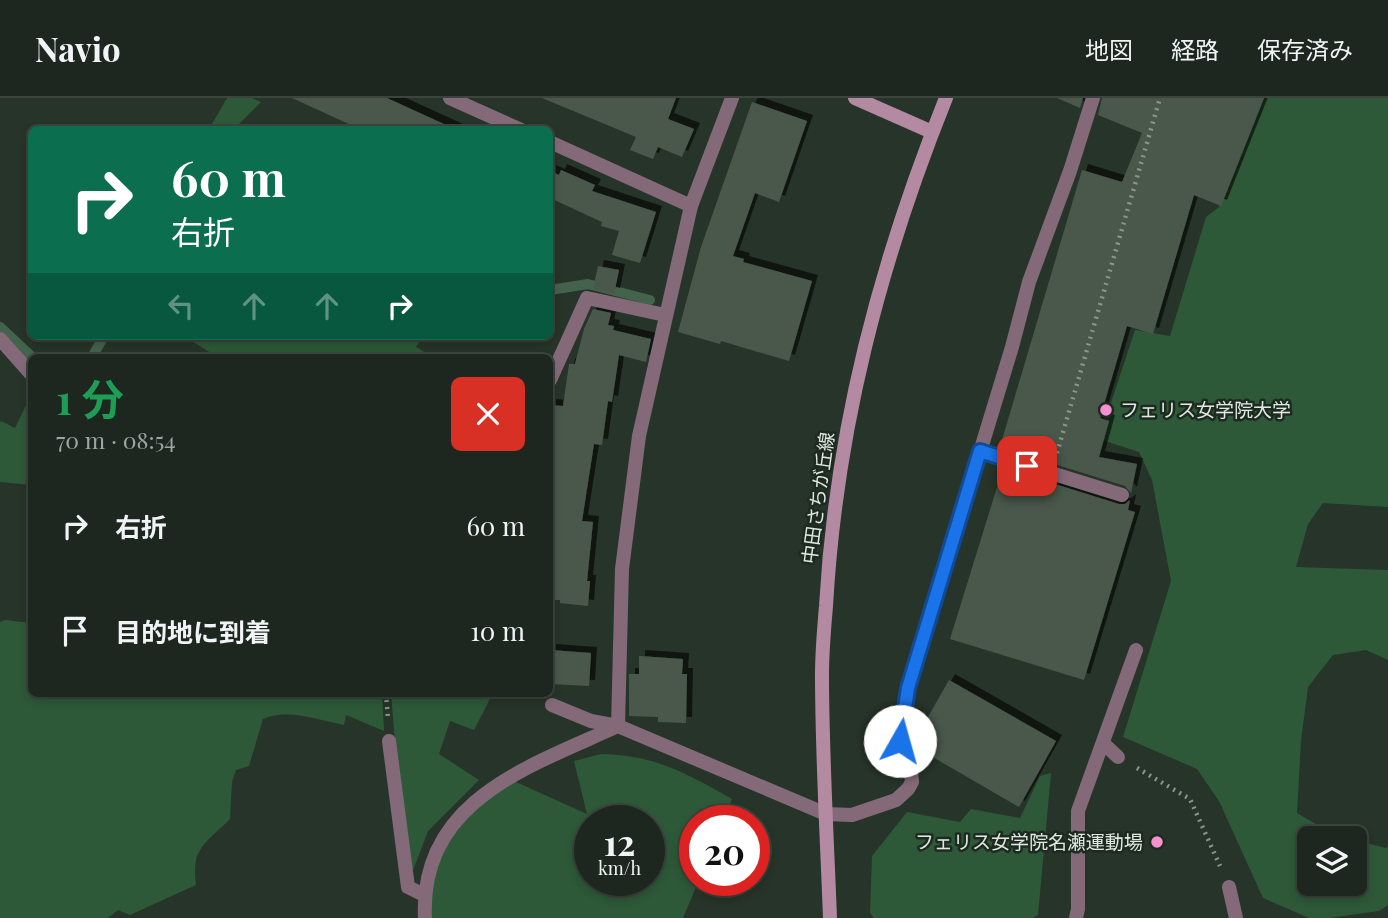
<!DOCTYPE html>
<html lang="ja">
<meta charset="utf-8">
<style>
:root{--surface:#1d271f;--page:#2a332c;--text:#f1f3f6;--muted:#a0a5a4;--line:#3b443d}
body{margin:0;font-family:"Playfair Display","Noto Sans JP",serif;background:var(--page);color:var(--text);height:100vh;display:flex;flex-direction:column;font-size:26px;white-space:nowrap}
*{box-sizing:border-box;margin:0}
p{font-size:23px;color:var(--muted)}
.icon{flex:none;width:38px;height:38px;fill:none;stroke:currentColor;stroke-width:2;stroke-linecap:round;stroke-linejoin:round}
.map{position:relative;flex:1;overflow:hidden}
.sheet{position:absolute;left:28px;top:256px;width:525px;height:343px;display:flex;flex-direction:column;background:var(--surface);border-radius:10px;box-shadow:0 4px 10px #0003,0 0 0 2px var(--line)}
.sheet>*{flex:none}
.top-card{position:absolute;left:28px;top:28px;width:525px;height:214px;border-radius:10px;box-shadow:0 4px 10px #0003,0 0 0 2px var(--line);background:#0b6e4f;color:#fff;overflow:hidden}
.fabs{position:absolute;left:1297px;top:728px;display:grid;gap:14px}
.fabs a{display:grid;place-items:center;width:70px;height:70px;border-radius:10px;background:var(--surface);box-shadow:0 4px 10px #0003,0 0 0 2px var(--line);font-size:35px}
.speed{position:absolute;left:574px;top:707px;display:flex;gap:14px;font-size:35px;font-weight:700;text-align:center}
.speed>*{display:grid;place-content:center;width:91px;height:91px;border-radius:50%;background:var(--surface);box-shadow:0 4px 10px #0003,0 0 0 2px var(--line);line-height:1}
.speed small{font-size:18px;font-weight:400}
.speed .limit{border:10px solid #d22;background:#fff;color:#111}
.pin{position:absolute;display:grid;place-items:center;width:60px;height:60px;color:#fff;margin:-30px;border-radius:14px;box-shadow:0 4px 10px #0006}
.me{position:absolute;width:77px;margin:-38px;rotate:7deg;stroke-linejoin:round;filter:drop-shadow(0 0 5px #0008)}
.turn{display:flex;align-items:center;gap:24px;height:147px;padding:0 28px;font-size:32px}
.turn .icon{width:91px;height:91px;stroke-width:2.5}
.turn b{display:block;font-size:49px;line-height:60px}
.lanes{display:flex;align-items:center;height:66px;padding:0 28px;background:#0003;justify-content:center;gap:35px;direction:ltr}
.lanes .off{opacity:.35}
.round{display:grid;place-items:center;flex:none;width:74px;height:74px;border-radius:10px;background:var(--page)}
.head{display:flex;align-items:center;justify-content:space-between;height:119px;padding:0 28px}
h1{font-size:42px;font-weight:700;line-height:52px;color:#1e9e55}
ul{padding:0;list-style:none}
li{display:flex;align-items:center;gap:21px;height:105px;padding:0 28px}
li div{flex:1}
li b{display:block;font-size:26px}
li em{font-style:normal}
header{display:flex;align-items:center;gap:42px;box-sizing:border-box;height:98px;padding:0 35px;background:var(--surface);border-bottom:2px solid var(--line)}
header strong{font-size:33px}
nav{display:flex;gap:38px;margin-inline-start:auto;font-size:24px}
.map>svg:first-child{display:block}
.green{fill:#2d5938;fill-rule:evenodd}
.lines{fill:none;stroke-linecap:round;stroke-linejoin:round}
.stream{stroke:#43634d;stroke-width:10}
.building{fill:#4a584c;filter:url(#shadow)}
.path{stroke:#8a958c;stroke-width:4.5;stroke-dasharray:2 5;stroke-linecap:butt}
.lane{stroke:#846a79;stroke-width:14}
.street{stroke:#846a79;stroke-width:14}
.secondary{stroke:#b38aa2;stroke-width:14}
.route-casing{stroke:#114b97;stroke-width:18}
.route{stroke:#1a73e8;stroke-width:12}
.poi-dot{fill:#f690cf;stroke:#1d2a20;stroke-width:2.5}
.labels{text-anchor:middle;stroke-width:5;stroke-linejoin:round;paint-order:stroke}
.poi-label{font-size:19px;fill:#e0e8e1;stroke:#1d2a20;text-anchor:start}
.street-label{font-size:19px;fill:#e0e8e1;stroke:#1d2a20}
</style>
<header>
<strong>Navio</strong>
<nav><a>地図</a><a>経路</a><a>保存済み</a></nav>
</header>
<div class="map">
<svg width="1388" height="820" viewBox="0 0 1388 820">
<defs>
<filter id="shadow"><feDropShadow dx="6" dy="-6" stdDeviation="0" flood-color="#0009"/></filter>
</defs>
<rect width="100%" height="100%" fill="#273429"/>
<!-- green -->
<g class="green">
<polygon points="227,0 252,0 261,4 234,31 209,31"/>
<polygon points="1261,0 1388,0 1388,409 1323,405 1308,426 1296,469 1388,472 1388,562 1366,552 1333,557 1308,589 1301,643 1297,715 1331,735 1349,740 1309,740 1309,786 1354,786 1355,742 1386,750 1388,749 1388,807 1379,813 1329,820 1309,820 1263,800 1219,703 1197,671 1123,639 1171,483 1152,382 1139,354 1099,341 1135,232 1170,238 1206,119 1219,109"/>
<polygon points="184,238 423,238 416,249 433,259 217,259"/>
<polygon points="31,301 31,387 0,384 0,325 1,323 15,330 28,303"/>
<path d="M5 522 31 525 32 595H382L384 633 346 617 344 627C318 622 288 610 263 621L249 668 236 672 232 684 230 721C205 746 191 750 196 787L130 817 118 812 108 820H0V524Z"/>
<polygon points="391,595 488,595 492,597 474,632 450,623 439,656 479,682 428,733 412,775 397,669"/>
<path d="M601 656C655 657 686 675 732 701L723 723H695V782H699L683 820H432C428 785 442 745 467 719 480 705 499 694 516 684L587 716 574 663ZM590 723H649V782H590Z"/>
<polygon points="1051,675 1038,817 1033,820 874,820 870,815 872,758 907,714 960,724 971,711 1020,720 1040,678"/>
</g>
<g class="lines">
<!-- stream -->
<g class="stream">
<polyline points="550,192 588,186 650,202"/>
<polyline points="0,229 32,259"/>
<polyline points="92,259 104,238"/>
</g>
</g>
<!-- building -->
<g class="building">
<polygon points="292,0 387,0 457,32 362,32"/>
<polygon points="542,0 676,0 668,21 694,31 682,59 658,49 653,61 630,52 636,39"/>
<polygon points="1057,0 1083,0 1080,10"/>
<polygon points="1102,0 1264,0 1221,108 1194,97 1153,236 1127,228 1100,320 1109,323 1099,359 1137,366 1131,395 1125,388 1009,352 1011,345 1002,342 1082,72 1122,84 1142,35 1098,17"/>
<polygon points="752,4 807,23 779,104 755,95 733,158 744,161 743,164 812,183 789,263 721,243 720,246 678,234 701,149"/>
<polygon points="561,72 595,87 592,93 656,114 640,165 612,157 619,133 601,128 602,124 550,100 550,73 559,77"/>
<polygon points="598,168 619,172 614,196 593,191"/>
<polygon points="593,211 611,215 608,227 614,228 613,232 651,241 646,264 619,257 612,304 608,303 602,347 594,346 582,423 593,424 587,483 590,483 588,508 560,505 560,502 550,502 550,307 563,308 569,266 575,266 584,231"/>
<polygon points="1003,370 1119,406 1125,406 1130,402 1128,412 1135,414 1084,582 950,541"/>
<polygon points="550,552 591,555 589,588 550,586"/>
<polygon points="639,558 683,561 682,576 687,576 686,625 658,624 658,619 629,618 629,576 639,576"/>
<polygon points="949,582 1056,643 1019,709 912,647"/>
</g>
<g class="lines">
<!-- path -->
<g class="path">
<polyline points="1057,355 1160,0"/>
<polyline points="386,595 388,621"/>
<polyline points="1137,670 1190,701 1220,768"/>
</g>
<!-- lane -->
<g class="lane">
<polyline points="550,282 587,200 665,217"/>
<polyline points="980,353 1122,397"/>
<polyline points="389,643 408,789 424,797"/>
<polyline points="1103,645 1118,659"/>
<polyline points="826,716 852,717 896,702 908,691 912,684 911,674 900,651 908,590 1012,249 1029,184 1070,73 1093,0"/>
<polyline points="1229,789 1236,820"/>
</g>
<!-- street -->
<g class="street">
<polyline points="450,0 521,32"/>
<polyline points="550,44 691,108"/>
<polyline points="0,241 32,277"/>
<polyline points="552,607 591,623 618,628 826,716"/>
<polyline points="618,628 622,471 639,338 691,108 732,0"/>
<path d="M425 820C419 702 531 668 618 628"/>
<polyline points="1076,820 1078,811 1078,713 1136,552"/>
</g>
<!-- secondary -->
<g class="secondary">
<polyline points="855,0 932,34"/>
<path d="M830 820C827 739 822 658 822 576 822 554 824 531 826 508 836 331 880 164 946 0"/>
</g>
</g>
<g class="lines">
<defs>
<polyline id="route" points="900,643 908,590 980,353 1027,368"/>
</defs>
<!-- route casing -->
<use href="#route" class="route-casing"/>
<!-- route -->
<use href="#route" class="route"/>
</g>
<!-- markers -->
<g class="poi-dot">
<circle cx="1106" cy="312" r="7"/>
<circle cx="1157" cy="744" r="7"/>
</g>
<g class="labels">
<!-- poi labels -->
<g class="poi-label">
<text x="1120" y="319">フェリス女学院大学</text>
<text x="1143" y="751" text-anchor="end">フェリス女学院名瀬運動場</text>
</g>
<!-- street labels -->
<g class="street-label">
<text transform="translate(818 400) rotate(-82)" y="7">中田さちが丘線</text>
</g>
</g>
</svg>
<div class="fabs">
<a><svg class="icon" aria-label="layers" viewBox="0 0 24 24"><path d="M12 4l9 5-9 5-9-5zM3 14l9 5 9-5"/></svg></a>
</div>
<div class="speed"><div>12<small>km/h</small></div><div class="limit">20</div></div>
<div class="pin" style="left:1027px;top:368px;background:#d93025"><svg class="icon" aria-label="arrive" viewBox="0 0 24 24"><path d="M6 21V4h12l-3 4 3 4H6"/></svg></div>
<svg class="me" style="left:900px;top:643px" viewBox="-20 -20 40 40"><circle r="19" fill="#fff"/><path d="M0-13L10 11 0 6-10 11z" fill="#1a73e8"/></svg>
<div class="top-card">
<div class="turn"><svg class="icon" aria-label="right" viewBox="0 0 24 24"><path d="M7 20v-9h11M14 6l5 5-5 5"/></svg><div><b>60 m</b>右折</div></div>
<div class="lanes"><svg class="icon off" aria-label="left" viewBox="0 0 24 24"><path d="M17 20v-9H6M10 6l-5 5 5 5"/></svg><svg class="icon off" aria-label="ahead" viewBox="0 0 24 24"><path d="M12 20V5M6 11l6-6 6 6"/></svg><svg class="icon off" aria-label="ahead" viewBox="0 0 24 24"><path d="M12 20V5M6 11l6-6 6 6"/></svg><svg class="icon" aria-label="right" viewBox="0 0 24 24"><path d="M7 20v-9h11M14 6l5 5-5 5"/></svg></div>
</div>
<section class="sheet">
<div class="head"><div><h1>1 分</h1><p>70 m · 08:54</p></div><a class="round" style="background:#d93025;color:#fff"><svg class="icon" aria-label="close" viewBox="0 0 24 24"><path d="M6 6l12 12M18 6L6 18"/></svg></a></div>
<ul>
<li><svg class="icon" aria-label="right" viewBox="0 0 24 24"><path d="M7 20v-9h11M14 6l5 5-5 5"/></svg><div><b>右折</b></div><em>60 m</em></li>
<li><svg class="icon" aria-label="arrive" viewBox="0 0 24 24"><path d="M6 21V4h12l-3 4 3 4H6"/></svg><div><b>目的地に到着</b></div><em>10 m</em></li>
</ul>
</section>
</div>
